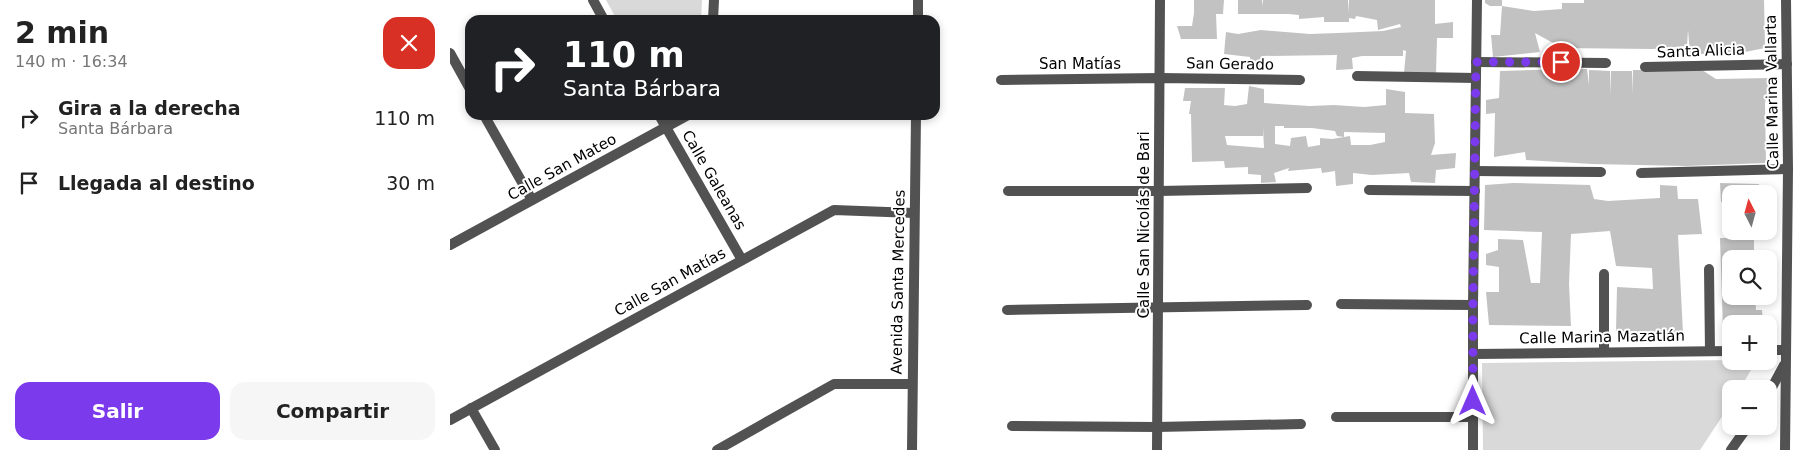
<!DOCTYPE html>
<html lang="es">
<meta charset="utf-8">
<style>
:root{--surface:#fff;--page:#f6f6f6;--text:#222;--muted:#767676;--accent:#7c3aed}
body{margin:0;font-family:"DejaVu Sans",sans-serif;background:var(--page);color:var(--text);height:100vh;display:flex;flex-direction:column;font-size:19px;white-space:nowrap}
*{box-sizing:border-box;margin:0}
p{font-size:16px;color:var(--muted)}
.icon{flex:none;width:28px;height:28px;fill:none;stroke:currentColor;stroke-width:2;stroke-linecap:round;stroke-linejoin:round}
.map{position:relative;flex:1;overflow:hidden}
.drawer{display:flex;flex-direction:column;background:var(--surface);width:450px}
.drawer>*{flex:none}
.hud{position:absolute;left:15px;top:15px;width:475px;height:105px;border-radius:15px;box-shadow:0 2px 8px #0003;background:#202124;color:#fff;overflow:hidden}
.needle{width:32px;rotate:354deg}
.controls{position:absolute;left:1272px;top:185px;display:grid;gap:10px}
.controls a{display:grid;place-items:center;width:55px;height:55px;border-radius:10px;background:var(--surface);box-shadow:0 2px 8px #0003;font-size:25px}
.pin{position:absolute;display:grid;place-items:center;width:42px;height:42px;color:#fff;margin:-21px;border:2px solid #fff;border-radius:50%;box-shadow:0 1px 5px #0007}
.me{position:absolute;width:55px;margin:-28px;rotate:0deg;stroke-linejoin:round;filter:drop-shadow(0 0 4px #0008)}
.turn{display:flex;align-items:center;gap:18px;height:105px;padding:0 15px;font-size:22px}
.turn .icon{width:65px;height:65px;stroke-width:2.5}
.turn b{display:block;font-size:35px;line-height:42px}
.round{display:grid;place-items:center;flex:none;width:52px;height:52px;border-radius:15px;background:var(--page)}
.head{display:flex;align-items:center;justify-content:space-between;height:85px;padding:0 15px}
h1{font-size:30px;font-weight:600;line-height:38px}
.primary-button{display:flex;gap:10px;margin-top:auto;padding:10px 15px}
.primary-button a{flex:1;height:58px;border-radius:15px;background:var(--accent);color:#fff;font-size:20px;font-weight:600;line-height:58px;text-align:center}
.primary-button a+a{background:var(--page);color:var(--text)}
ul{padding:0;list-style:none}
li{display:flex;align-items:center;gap:15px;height:65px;padding:0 15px}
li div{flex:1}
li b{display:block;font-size:19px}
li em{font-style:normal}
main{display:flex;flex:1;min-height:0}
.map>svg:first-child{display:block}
.green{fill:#d9d9d9}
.building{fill:#c2c2c2;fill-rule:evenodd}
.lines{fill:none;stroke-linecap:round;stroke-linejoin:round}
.street{stroke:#525252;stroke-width:10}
.route{stroke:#7c3aed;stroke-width:9;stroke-dasharray:0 16.2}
.labels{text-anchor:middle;stroke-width:4;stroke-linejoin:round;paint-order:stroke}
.street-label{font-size:15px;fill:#000;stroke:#fff}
</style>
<main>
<section class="drawer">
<div class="head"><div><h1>2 min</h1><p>140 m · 16:34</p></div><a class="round" style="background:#d93025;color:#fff"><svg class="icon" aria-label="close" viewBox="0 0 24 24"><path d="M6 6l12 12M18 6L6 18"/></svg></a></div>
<ul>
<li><svg class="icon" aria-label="right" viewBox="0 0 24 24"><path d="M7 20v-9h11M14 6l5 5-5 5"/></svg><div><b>Gira a la derecha</b><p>Santa Bárbara</p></div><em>110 m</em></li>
<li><svg class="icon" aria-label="arrive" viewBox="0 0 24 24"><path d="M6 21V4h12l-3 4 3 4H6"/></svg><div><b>Llegada al destino</b></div><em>30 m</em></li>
</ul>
<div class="primary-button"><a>Salir</a><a>Compartir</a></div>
</section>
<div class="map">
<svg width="1343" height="450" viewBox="0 0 1343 450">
<rect width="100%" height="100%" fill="#fff"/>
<!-- green -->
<g class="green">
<polygon points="156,0 252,0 251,20 167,20"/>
<polygon points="1281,360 1306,361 1290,389 1281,389 1281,403 1250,450 1033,450 1032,363"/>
</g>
<!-- building -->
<g class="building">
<polygon points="744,0 774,0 773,14 766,14 767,39 731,39 727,26 742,26 744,13"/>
<polygon points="788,0 812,0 813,6 813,0 898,0 899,13 899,0 985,0 985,24 1003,22 1003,38 987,38 986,73 954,73 956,51 953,50 953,56 912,56 902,58 903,69 886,70 887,55 812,56 813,66 800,70 800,57 774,54 776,32 788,34 811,30 860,34 888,33 933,31 951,27 950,24 928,30 927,20 906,16 905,19 899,18 899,22 874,22 874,17 849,19 849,15 838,14 788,14"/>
<polygon points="1035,0 1052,0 1052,6 1084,11 1112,9 1112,3 1134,3 1134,0 1314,0 1315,48 1285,54 1240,54 1238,30 1237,46 1203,49 1112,48 1085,33 1090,52 1043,57 1041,35 1050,35 1052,6 1040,6 1035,3"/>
<polygon points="1117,69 1137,69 1139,85 1139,70 1160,71 1160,95 1161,71 1182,71 1183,94 1183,70 1252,70 1266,79 1320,78 1315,103 1316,163 1236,166 1142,164 1076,160 1075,152 1044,157 1045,113 1036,114 1036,100 1049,98 1050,71"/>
<path d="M799 86 814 89V103L860 106 884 105 914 107 936 105V89L955 92V113L984 114 985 143 981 155 1006 153 1005 168 986 170 985 183 961 182 959 173 922 175 903 173V184L886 186 885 171 872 173 871 168 838 171 839 168 824 173 826 182 811 183V175L798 174V167L775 168 774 161 742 162 741 114H739L741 101H733L735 88H775L774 105 785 106 797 104ZM825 126H834V128H862L885 131 887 136 894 137 882 139 870 138V145L858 147 856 136 841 138 840 146 825 144ZM813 127 814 148 777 145 775 136H813ZM894 132 935 133V142L920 145H901L900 136 894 137Z"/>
<polygon points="1063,183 1140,185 1144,199 1158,201 1210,198 1210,185 1227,186 1228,199 1248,199 1252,234 1228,235 1233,333 1166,331 1167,287 1203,289 1202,268 1166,266 1160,231 1121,234 1119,284 1121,326 1039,325 1036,292 1049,292 1049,267 1036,265 1036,254 1048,250 1048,239 1073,240 1081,283 1090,283 1092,232 1034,230 1035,185"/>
<polygon points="1270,183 1309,184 1309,194 1281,194 1281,201 1271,202"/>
<polygon points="1272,212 1281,212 1281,227 1273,227"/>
<polygon points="1270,238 1304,238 1304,259 1281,259 1281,296 1305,296 1306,310 1312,310 1313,324 1281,324 1281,331 1273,331"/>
</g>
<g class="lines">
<!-- street -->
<g class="street">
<polyline points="143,0 154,20"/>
<polyline points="263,20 264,0"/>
<polyline points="468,20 468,0"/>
<polyline points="0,53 20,89"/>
<polyline points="1026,62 1156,63"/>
<polyline points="1195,67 1337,64"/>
<polyline points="907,76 1026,78"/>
<polyline points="551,80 710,78 850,80"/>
<polyline points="34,115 82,200"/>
<polyline points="209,115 292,260"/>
<polyline points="1025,171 1151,172"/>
<polyline points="1191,173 1338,169"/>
<polyline points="919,190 1025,191"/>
<polyline points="558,191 709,191 857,188"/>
<polyline points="0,245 238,115"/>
<polyline points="1259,269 1260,351"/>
<polyline points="891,304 1023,305"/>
<polyline points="557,310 857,305"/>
<polyline points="1319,350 1335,350"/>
<polyline points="1154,352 1154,274"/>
<polyline points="1024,354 1281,351"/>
<polyline points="1319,393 1334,365"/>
<polyline points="21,408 45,450"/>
<polyline points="886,417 1023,417"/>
<polyline points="0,420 384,210 464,213"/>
<polyline points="562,426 707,427 851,424"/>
<polyline points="267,450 384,384 462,384"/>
<polyline points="462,450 466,115"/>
<polyline points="707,450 710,0"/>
<polyline points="1023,450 1023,305 1027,0"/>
<polyline points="1281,450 1298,426"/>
<polyline points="1335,450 1338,169 1336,0"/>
</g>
</g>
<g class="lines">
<!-- route -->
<polyline class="route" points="1023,401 1023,305 1026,62 1111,62"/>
</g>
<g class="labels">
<!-- street labels -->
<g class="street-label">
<text transform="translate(1251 51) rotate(-2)" y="5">Santa Alicia</text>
<text x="630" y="69">San Matías</text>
<text transform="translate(780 64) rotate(1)" y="5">San Gerado</text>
<text transform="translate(1322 92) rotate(-91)" y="5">Calle Marina Vallarta</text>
<text transform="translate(112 167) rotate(-29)" y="5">Calle San Mateo</text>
<text transform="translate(264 180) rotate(60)" y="5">Calle Galeanas</text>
<text transform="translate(694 225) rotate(-90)" y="5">Calle San Nicolás de Bari</text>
<text transform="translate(220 282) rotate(-29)" y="5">Calle San Matías</text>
<text transform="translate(448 282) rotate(-89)" y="5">Avenida Santa Mercedes</text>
<text transform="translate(1152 337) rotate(-1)" y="5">Calle Marina Mazatlán</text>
</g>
</g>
</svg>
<div class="controls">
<a><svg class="needle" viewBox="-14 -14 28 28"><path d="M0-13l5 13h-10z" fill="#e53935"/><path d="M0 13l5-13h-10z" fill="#767676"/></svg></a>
<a><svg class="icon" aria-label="search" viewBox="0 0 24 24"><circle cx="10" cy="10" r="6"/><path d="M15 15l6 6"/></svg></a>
<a>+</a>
<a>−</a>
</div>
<div class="pin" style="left:1111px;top:62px;background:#d93025"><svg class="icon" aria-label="arrive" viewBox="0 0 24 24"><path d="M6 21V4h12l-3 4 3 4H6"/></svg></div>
<svg class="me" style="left:1023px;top:401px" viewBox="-20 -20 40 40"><path d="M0-17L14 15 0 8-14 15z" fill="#7c3aed" stroke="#fff" stroke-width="4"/></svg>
<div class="hud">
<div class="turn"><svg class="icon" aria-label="right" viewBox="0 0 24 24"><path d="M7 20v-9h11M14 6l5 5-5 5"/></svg><div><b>110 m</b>Santa Bárbara</div></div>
</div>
</div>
</main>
